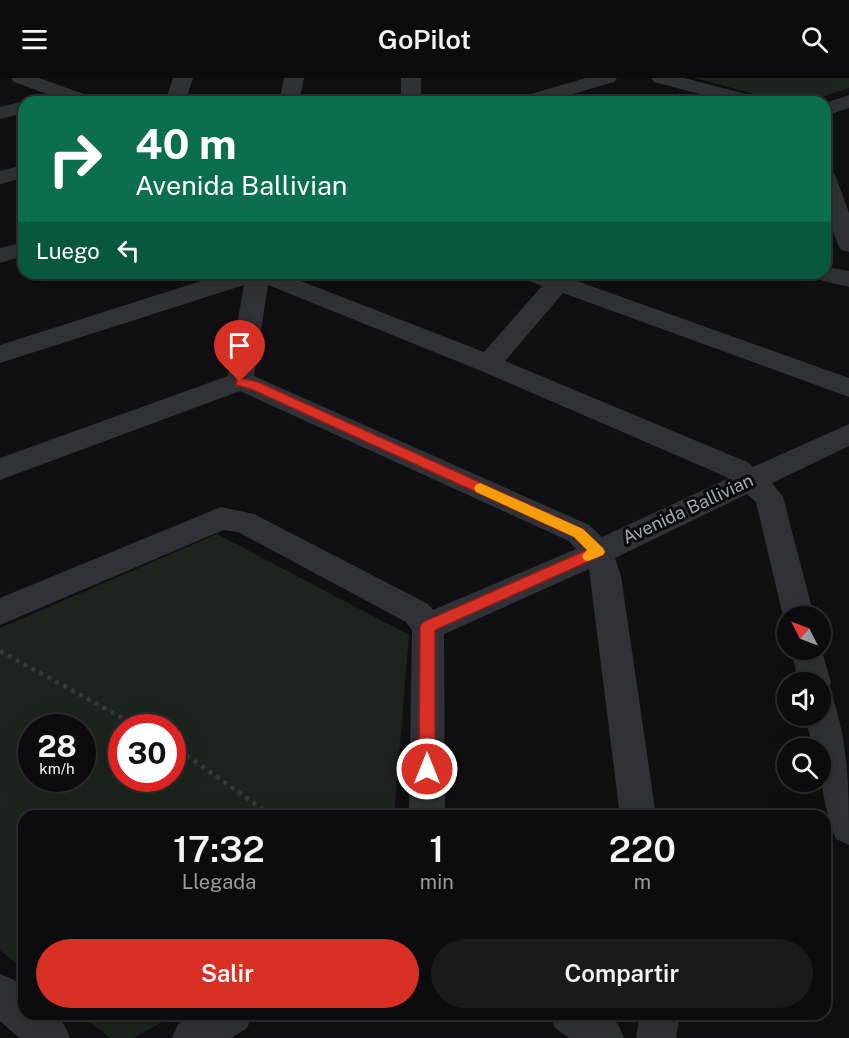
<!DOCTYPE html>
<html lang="es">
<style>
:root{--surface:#0c0c0e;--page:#1a1a1c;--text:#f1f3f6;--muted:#9a9b9e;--line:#2c2c2e;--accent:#d93025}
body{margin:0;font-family:"Public Sans",sans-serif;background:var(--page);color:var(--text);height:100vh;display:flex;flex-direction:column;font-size:22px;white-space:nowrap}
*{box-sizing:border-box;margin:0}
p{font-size:20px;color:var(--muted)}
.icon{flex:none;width:33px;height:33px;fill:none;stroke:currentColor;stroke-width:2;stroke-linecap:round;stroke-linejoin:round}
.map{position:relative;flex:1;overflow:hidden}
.drawer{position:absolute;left:18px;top:732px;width:813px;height:210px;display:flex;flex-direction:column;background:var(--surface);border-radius:18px;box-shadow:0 6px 24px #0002,0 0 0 2px var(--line)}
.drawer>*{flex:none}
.hud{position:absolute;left:18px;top:18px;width:813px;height:183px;border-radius:18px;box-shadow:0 6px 24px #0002,0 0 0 2px var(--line);background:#0b6e4f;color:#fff;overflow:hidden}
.needle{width:39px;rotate:312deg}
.controls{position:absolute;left:777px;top:528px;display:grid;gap:12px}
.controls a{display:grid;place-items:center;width:54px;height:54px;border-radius:50%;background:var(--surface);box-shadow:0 6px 24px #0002,0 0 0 2px var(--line);font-size:30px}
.speed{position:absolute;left:18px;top:636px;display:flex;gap:12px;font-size:30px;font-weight:700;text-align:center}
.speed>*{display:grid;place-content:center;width:78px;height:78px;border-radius:50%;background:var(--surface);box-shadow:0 6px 24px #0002,0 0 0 2px var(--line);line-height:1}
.speed small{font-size:15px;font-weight:400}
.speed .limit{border:9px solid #d22;background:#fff;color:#111}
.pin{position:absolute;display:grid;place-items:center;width:51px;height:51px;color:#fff;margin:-62px -26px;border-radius:50% 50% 50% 0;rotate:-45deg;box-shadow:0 0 6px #0007}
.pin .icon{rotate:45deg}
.me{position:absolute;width:66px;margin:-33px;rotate:0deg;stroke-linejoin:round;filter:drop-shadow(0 0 4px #0008)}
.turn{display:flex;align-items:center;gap:21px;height:126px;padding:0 18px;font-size:27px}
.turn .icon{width:78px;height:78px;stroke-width:2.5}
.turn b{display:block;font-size:42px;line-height:51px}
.then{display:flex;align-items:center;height:57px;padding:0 18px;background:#0003;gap:12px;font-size:22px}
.eta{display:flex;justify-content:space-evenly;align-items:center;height:102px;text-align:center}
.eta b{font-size:36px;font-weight:600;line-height:42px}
.cta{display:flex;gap:12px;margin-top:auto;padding:12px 18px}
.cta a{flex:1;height:69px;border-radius:36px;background:var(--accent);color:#fff;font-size:24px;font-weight:600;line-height:69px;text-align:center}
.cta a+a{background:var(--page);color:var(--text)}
header{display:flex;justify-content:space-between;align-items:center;height:78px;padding:0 18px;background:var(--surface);font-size:27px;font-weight:600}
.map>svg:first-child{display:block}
.green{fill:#1d241e;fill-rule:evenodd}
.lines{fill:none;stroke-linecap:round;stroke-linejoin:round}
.path{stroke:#37393e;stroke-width:4.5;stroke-dasharray:4 5;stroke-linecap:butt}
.minor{fill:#313237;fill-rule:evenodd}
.route{fill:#d93025;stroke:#8d1f18;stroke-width:1.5}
.slow{fill:#f59e0b}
.labels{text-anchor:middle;stroke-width:6;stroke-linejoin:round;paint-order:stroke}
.street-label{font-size:18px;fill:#a1a6b3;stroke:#0b0b0d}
</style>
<header><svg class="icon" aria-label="menu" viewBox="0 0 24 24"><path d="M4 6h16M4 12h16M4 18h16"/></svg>GoPilot<svg class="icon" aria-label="search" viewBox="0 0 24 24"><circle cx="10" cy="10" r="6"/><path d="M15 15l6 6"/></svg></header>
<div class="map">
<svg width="849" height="960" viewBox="0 0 849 960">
<rect width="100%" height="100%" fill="#101012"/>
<!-- green -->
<g class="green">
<polygon points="695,0 849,0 849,10 807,24 785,24"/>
<path d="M217 456 409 557 394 738H24V892L0 872V550ZM32 650H82V700H32ZM122 650H172V700H122Z"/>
<polygon points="80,936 176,936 134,960 110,960"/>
</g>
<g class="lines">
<!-- path -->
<g class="path">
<polyline points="0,573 141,650"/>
<polyline points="172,667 272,738"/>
</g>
<!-- minor -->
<g class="minor">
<polygon points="11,0 39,0 95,20 98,24 69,24 14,4"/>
<polygon points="173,0 193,0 185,24 165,24"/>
<polygon points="284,0 304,0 299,24 279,24"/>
<rect x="401" y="0" width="20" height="24"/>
<polygon points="586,0 617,0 614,4 545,24 514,24 517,20"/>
<polygon points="651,0 684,0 761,20 764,24 731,24 654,4"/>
<polygon points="849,17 849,30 825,38 825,25"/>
<polygon points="24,23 28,24 24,24 24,35 0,41 0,29"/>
<polygon points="24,87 24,100 0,106 0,93"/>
<polygon points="825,93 833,94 836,99 849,135 849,174 841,172 838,167 825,130"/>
<polygon points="24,164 24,178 0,185 0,170"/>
<polygon points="825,189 849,193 849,209 811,200 807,195 825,195"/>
<path d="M226 195H280L484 274 542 208 522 200 518 195H579L574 202 849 300V319L563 215 505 283 747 384 753 389 849 346V368L772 405 783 419 814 538H788V546L783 538 756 424 747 416 615 480 621 498 656 738H620L589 491 444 556 445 738H409L412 552 406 544 238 454 223 452 0 547V520L221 429 254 436 428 526 433 532 576 471 569 463 240 313 0 402V380L228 298 244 207 0 285V267ZM268 207 479 292 729 400 602 459 589 447 254 298Z"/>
<path d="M820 567 831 604 827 614 824 615 832 618C849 665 849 716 849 767L836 761C824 732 820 702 820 670H813L805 638H820V604H799L791 572H820Z"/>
<polygon points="0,896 14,902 24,911 24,936 53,936 64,946 70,960 19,960 0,943"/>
<polygon points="194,936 253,936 247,950 231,960 172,960 178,946"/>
<polygon points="549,936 604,936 618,946 624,960 569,960 555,950"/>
<polygon points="640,936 680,936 676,960 636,960"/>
</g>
</g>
<!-- route -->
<polygon class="route" points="240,300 258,304 583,451 605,474 603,477 435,552 435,691 433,696 427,698 422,696 419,691 420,549 423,544 587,472 574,459 251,311 236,307 236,302"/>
<!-- slow -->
<polygon class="slow" points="480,405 583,451 603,470 605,474 603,477 588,483 584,482 582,478 587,472 574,459 476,414 474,410 476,407"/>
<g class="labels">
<!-- street labels -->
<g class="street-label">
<text transform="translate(688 431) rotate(-25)" y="6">Avenida Ballivian</text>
</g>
</g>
</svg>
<div class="controls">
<a><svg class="needle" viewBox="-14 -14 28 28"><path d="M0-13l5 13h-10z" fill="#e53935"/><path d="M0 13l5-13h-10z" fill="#9a9b9e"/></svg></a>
<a><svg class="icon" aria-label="sound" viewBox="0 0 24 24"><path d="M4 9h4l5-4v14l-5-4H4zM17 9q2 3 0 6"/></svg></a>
<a><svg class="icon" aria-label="search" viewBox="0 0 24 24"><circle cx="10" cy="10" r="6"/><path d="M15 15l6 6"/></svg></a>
</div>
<div class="speed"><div>28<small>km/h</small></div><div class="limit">30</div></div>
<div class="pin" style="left:240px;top:304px;background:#d93025"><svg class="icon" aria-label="arrive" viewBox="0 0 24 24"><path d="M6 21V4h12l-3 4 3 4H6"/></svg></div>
<svg class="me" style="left:427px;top:691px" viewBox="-20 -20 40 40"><circle r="17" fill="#d93025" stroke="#fff" stroke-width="3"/><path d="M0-11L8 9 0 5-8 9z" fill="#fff"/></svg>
<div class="hud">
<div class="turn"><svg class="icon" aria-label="right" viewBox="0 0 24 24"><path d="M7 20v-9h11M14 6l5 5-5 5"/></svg><div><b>40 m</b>Avenida Ballivian</div></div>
<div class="then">Luego<svg class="icon" aria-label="left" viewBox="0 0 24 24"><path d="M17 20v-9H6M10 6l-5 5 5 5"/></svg></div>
</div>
<section class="drawer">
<div class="eta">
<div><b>17:32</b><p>Llegada</p></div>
<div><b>1</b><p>min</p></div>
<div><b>220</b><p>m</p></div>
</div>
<div class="cta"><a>Salir</a><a>Compartir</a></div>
</section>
</div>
